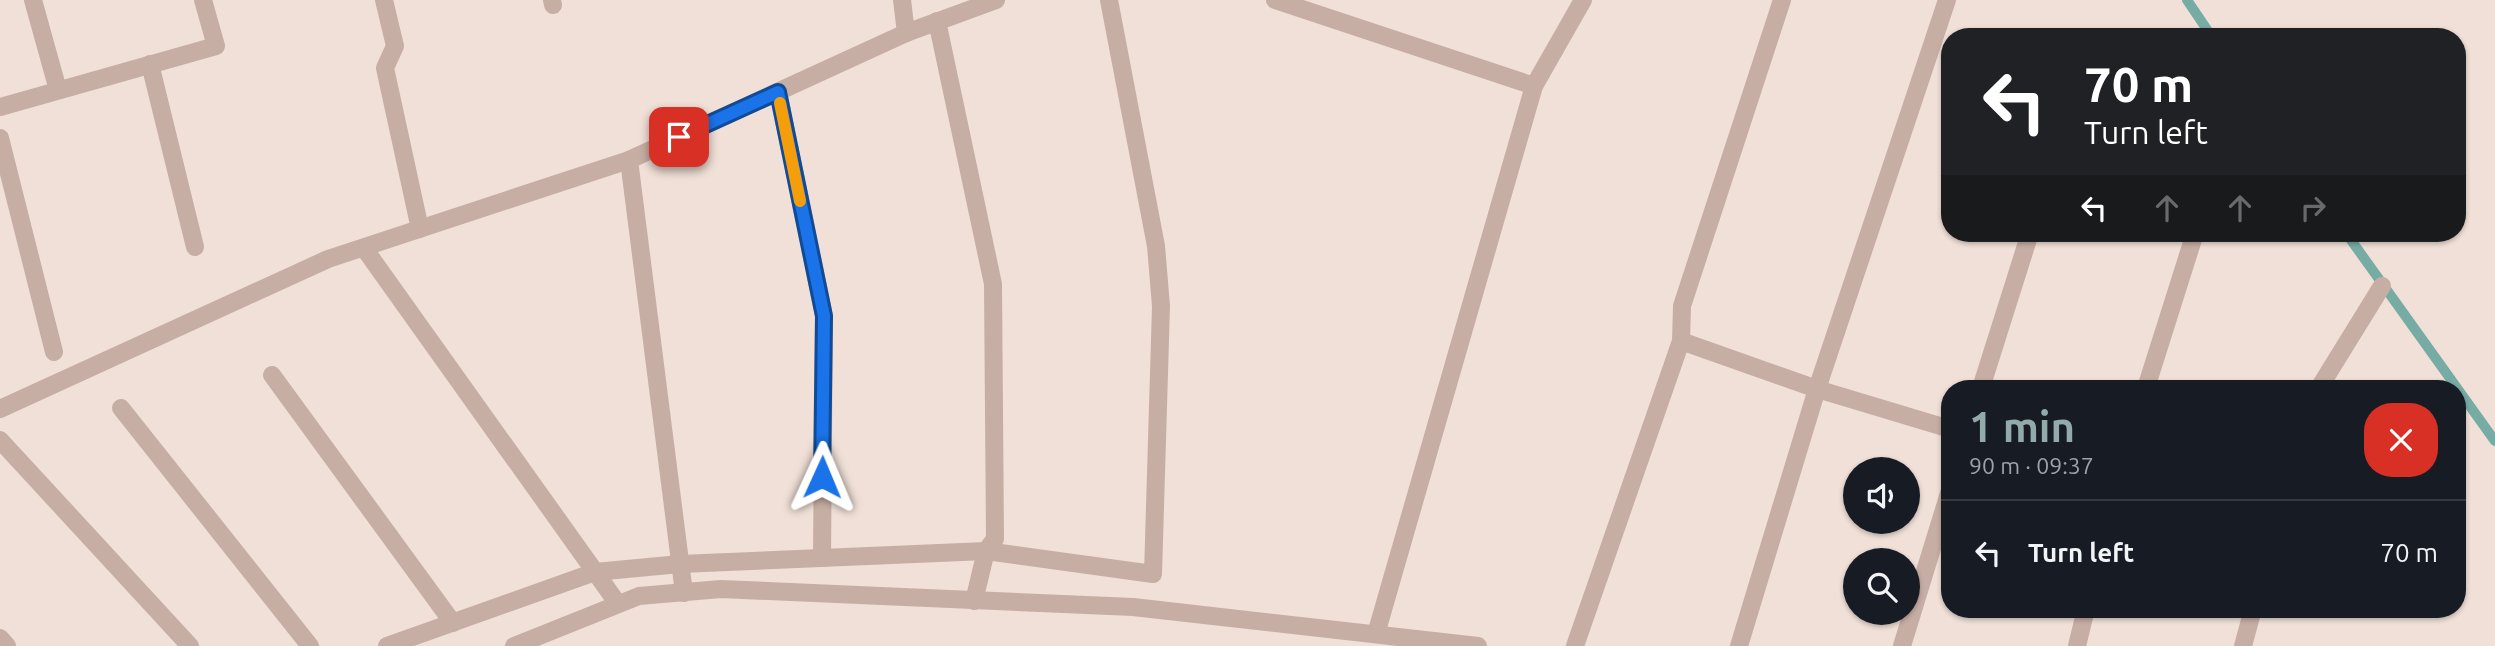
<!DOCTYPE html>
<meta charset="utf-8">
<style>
:root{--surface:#171b24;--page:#20242c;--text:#f1f3f6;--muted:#9ea1a6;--line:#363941;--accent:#92abaa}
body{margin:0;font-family:Ubuntu,sans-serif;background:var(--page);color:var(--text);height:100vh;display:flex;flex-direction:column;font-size:26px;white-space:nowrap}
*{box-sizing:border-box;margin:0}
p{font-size:23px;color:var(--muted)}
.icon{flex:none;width:38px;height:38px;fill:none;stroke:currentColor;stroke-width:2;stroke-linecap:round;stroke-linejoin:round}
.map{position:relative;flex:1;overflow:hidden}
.drawer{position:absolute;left:1941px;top:380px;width:525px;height:238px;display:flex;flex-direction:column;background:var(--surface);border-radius:28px;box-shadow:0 2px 5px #0004}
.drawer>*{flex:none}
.guide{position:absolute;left:1941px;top:28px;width:525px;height:214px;border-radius:28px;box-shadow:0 2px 5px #0004;background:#202124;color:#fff;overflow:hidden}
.buttons{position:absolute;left:1843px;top:457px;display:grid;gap:14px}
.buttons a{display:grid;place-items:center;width:77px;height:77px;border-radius:50%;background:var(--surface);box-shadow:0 2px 5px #0004;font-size:35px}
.pin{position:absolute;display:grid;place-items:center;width:60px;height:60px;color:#fff;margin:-30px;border-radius:14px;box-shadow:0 4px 10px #0006}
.me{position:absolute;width:77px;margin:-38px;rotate:1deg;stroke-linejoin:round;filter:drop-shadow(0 0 5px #0008)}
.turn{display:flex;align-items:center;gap:24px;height:147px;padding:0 28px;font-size:32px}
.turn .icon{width:91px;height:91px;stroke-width:2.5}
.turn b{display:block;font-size:49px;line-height:60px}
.lanes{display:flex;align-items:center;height:66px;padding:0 28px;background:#0003;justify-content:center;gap:35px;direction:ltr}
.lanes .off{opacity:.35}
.round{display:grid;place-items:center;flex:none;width:74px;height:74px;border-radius:28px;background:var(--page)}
.overview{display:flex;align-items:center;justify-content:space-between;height:119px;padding:0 28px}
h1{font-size:42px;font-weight:600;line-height:52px;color:var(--accent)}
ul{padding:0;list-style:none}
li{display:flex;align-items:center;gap:21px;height:105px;padding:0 28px;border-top:2px solid var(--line)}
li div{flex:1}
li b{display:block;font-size:26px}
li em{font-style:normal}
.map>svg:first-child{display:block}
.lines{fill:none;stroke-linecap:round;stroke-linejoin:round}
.stream{stroke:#77aca5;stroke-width:10}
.street{stroke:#c7aea4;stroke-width:18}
.route-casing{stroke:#114b97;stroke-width:18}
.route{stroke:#1a73e8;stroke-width:12}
.slow{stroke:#f59e0b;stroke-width:12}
</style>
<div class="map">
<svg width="2495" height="646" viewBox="0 0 2495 646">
<rect width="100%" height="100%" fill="#f0e0d7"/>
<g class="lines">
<!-- stream -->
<g class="stream">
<polyline points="2187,0 2212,37"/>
<polyline points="2346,233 2495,441"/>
</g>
<!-- street -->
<g class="street">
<polyline points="33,0 58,90"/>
<polyline points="384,0 395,46 385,68 420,229"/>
<polyline points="552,0 553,5"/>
<polyline points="1275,0 1534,86"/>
<polyline points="937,21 993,284 995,539 986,551 974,601"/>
<polyline points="906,33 996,0"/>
<polyline points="150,64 195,247"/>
<polyline points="778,92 824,316 822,558"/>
<polyline points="0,107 216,46 203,0"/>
<polyline points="0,138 54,352"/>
<polyline points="364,248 618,604"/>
<polyline points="1681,341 1817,389 1950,429"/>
<polyline points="272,375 453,623"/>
<polyline points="1981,388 2030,233"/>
<polyline points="2146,388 2195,233"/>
<polyline points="2319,388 2382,286"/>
<polyline points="121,408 310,646"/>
<polyline points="0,409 328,259 629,160"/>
<polyline points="0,440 190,646"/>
<polyline points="2457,551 2457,562"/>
<polyline points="684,593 629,160 906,33 902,0"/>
<polyline points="1376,634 1534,86 1583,0"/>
<polyline points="0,638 7,646"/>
<polyline points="387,646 595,572 680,564 986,551 1153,574 1161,306 1156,246 1109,0"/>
<polyline points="514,646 639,596 721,589 1133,607 1478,646"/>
<polyline points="1575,646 1681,341 1682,306 1782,0"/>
<polyline points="1739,646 1817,389 1947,0"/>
<polyline points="1902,646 1950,490"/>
<polyline points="2077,646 2086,609"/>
<polyline points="2243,646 2253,609"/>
</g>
</g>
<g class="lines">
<defs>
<polyline id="route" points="679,137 778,92 824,316 822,477"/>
</defs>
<!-- route casing -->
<use href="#route" class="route-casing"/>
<!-- route -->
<use href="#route" class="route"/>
<!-- slow -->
<polyline class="slow" points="780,103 800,201"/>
</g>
</svg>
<div class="buttons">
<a><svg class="icon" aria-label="sound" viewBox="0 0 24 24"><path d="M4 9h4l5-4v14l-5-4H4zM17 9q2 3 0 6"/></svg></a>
<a><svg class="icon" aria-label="search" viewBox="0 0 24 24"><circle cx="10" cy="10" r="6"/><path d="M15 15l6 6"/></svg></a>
</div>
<div class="pin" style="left:679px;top:137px;background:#d93025"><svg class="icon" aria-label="arrive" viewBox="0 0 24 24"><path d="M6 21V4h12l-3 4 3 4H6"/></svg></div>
<svg class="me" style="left:822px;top:477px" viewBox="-20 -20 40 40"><path d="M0-17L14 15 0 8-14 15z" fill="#1a73e8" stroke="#fff" stroke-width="4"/></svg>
<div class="guide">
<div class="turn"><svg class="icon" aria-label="left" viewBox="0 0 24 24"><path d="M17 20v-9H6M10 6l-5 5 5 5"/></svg><div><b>70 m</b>Turn left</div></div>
<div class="lanes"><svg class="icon" aria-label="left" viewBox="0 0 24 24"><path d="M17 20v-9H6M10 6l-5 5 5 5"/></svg><svg class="icon off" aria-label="ahead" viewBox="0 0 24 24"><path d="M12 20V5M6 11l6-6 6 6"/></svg><svg class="icon off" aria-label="ahead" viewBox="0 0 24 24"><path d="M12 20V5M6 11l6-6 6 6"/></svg><svg class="icon off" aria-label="right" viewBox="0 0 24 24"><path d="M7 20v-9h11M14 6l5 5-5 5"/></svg></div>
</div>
<section class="drawer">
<div class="overview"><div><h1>1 min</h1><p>90 m · 09:37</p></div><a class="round" style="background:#d93025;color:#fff"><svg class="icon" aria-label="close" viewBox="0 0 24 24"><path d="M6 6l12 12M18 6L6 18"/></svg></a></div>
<ul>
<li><svg class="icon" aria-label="left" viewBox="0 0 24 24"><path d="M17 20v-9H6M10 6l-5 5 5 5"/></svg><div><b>Turn left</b></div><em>70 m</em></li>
</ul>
</section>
</div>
